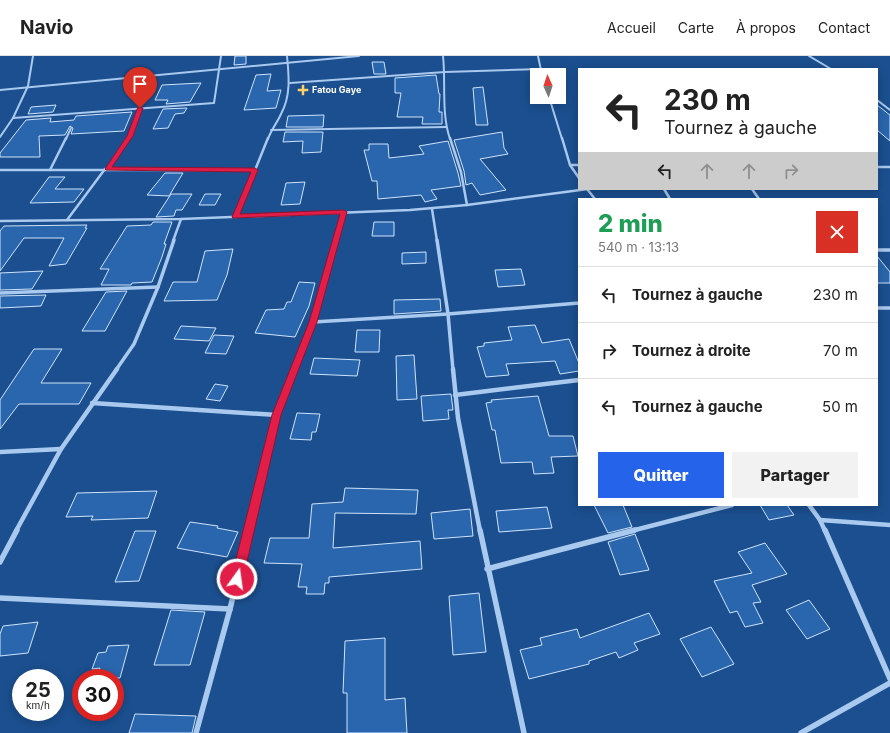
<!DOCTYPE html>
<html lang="fr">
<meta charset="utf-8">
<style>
:root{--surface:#fff;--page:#f2f2f2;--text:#222;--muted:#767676;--line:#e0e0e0;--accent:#2563eb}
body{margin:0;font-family:Inter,sans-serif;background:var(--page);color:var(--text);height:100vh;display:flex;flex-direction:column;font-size:15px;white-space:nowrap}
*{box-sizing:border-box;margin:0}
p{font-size:13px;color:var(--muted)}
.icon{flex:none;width:22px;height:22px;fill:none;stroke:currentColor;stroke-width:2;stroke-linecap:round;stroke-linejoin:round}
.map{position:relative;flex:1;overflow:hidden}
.drawer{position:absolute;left:578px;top:142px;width:300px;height:308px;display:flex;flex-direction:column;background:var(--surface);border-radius:0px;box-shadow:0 2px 10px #0003}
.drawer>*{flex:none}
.hud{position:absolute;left:578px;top:12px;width:300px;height:122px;border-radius:0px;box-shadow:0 2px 10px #0003;background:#fff;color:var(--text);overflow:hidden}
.needle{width:26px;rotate:357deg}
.buttons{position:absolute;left:530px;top:12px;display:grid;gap:8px}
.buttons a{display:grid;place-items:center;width:36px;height:36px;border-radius:0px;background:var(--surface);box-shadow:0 2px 10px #0003;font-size:20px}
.speed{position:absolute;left:12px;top:613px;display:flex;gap:8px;font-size:20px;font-weight:700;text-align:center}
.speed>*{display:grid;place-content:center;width:52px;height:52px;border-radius:50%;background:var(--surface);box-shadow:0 2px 10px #0003;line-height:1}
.speed small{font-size:10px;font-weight:400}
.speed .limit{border:6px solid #d22;background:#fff;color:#111}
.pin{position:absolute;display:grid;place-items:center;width:34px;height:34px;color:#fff;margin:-41px -17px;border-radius:50% 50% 50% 0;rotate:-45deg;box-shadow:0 0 4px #0007}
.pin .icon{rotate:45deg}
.me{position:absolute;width:44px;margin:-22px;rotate:14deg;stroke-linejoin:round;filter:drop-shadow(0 0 3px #0008)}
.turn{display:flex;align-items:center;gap:14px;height:84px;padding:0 20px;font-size:18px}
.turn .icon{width:52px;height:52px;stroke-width:2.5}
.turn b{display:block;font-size:28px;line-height:34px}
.lanes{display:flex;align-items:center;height:38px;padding:0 20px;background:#0003;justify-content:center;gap:20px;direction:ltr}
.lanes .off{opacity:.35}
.round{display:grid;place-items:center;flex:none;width:42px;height:42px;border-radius:0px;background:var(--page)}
.summary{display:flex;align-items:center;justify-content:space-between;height:68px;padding:0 20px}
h1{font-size:24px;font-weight:800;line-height:30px;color:#1e9e55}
.button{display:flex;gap:8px;margin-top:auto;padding:8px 20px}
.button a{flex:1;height:46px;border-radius:0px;background:var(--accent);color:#fff;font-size:16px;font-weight:800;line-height:46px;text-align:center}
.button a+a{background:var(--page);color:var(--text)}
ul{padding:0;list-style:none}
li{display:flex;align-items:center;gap:12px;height:56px;padding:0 20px;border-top:1px solid var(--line)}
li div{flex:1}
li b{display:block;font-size:15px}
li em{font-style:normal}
header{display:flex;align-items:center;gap:24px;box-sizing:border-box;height:56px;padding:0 20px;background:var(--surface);border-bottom:1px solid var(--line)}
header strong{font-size:19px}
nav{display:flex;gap:22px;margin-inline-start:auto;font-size:14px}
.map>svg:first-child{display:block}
.building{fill:#2a66ad;stroke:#cfe3fa}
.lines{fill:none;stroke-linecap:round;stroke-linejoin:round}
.minor-far4{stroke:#a9c9ee;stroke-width:2}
.minor-far3{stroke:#a9c9ee;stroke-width:2.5}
.minor-far2{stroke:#a9c9ee;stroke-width:3.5}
.minor-far1{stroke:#a9c9ee;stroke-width:4.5}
.minor{stroke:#a9c9ee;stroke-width:5.5}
.route{fill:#e11d48;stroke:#92132f}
.poi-dot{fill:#ffd166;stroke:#1b4f8f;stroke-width:1.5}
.labels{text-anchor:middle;stroke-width:4;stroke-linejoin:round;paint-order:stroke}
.far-poi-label{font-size:9px;font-weight:bold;fill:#fff;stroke:#1b4f8f;text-anchor:start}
</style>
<header>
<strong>Navio</strong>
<nav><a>Accueil</a><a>Carte</a><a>À propos</a><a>Contact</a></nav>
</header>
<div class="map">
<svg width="890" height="677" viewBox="0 0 890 677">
<rect width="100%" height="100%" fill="#1b4f8f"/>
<!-- building -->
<g class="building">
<polygon points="235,0 246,0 246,8 234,9"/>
<polygon points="372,6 384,6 386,18 374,18"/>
<polygon points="271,18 267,35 281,34 276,52 244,54 256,19"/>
<polygon points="436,19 439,38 440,38 439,56 442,56 442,68 422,68 423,61 397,61 401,37 395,37 395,22"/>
<polygon points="201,27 190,46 166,48 168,44 155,44 162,29"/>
<polygon points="483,31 488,69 476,69 473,32"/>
<polygon points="56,49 53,56 28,58 31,51"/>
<polygon points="877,49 890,59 890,85 877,74"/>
<polygon points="187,52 184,57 175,58 168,72 153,73 163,53"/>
<polygon points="132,56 124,75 71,78 73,72 70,70 65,79 39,80 40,101 0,101 0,97 26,64 51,62 50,66 74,64 76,60"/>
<polygon points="324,59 323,71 286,71 288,60"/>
<polygon points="285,76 323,76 321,96 302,97 303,85 283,86"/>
<polygon points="502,76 504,92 508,98 480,103 506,134 480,139 472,127 466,129 464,115 454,84"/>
<polygon points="448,85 458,117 461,130 431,134 437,143 425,146 421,139 378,143 377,125 372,125 364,94 369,94 369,88 388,88 389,102 424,98 419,90"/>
<polygon points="165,117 183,117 169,140 147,139"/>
<polygon points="49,121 65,121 55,133 84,133 74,146 30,147"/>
<polygon points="305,126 300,148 281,149 286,127"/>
<polygon points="171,138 192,138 182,154 176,154 174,160 156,161"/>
<polygon points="205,138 221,138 215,149 199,149"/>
<polygon points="153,166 172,166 164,188 166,188 162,201 152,226 132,227 131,229 101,229 109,213 100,213 127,170 151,169"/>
<polygon points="374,166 394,166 394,180 372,180"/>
<polygon points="87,169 85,172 87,172 66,208 49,210 64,182 24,182 0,215 0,175 4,170"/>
<polygon points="233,193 227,219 217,244 164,245 173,226 197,226 205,195"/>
<polygon points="426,196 426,207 402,208 402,197"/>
<polygon points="877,200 890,216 890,227 877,227"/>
<polygon points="521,213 525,229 498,231 495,214"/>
<polygon points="43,215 32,233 0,234 0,217"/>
<polygon points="299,226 315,227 309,250 295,281 255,277 266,254 284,253 287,246 291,246"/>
<polygon points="127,235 105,275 82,275 106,236"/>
<polygon points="46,239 41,250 0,252 0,240"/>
<polygon points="440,243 441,255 394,258 394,244"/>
<polygon points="535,269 542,287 569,283 579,307 579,315 560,318 555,305 506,308 509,319 486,321 477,291 484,290 484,287 512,284 508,271"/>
<polygon points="181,270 216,272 209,285 174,283"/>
<polygon points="357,274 380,274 379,296 355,296"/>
<polygon points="214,279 234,280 226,298 205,297"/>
<polygon points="34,293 62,293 41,327 91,327 79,348 19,348 0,373 0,344"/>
<polygon points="414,299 417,343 397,344 396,300"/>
<polygon points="314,302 360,304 357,320 310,318"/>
<polygon points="215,328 228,330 220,345 206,343"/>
<polygon points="451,338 453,354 448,354 449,363 423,365 421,340"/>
<polygon points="538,340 549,380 573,380 578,400 551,401 554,417 534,418 532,406 501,407 495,374 492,374 486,347 492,346 491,344"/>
<polygon points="297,357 320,358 316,376 312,376 311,384 290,383"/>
<polygon points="345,432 418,434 416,458 335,457 333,492 420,485 422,513 329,521 329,527 325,527 324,538 306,538 307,531 298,531 302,508 264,507 270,482 309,482 312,448 343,446"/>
<polygon points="157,435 148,462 91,464 93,460 66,461 77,437"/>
<polygon points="594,449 623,449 632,471 608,477"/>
<polygon points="760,449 787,449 794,459 769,464"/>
<polygon points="547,451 552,472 499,476 496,455"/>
<polygon points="470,453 473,480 434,483 431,457"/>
<polygon points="190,466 218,470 217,472 238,476 227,501 177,492"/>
<polygon points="135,475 156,475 139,525 115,526"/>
<polygon points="635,478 649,514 620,519 608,486"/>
<polygon points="765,487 787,518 752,529 761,546 753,547 763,567 745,571 737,555 730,557 714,525 752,517 738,496"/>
<polygon points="479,537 486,596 453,599 449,540"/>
<polygon points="809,544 830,573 807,583 786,554"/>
<polygon points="171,554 205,556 190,609 154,609"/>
<polygon points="649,557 660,578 634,587 638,594 619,602 616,596 589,605 589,608 529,623 520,594 542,589 540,582 577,573 580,582"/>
<polygon points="38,566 28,597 0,600 0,578 3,570"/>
<polygon points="711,571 734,608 702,621 680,583"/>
<polygon points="385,582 385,644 405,642 407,677 347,677 347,637 343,637 345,585"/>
<polygon points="129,589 120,622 97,622 100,612 92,613 98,597 106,596 108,590"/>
<polygon points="135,658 196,660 192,677 129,677"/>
</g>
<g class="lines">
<!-- minor-far4 -->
<g class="minor-far4">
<path d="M443 0C446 27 441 57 450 83"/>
<polyline points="538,0 542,19"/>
<polyline points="809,0 831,13"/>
<polyline points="290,27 445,16 540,13"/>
<polyline points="0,34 359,0"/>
<polyline points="549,41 562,83"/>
<polyline points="877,44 890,54"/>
<polyline points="13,62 214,47 221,0"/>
<polyline points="271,74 446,71"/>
<polyline points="0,81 13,62 28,30 33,0"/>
<polyline points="66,83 71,72"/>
<polyline points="128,83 140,52"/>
<path d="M268 83C271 74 277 67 281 58 291 40 289 20 287 0"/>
</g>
<!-- minor-far3 -->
<g class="minor-far3">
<polyline points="450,82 461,116 467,149"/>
<polyline points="562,82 570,109 579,122"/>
<polyline points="570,109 579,109"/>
<polyline points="877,111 890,111"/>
<polyline points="108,113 128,82"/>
<polyline points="0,114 255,114"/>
<polyline points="50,114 66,82"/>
<polyline points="587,133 595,143"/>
<polyline points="664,133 670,143"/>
<polyline points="752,133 759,143"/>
<polyline points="432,153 437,185"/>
<polyline points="236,161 268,82"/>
<polyline points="67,164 105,113"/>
<polyline points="0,165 181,163 410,154 467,149 588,133"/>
<polyline points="173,185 181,163"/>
<polyline points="336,185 344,156"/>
</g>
<!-- minor-far2 -->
<g class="minor-far2">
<polyline points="437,184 448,258 453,314"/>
<polyline points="877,194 890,194"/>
<polyline points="0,237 158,231"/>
<polyline points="877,252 890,252"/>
<polyline points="313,266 448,258 579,247"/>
<polyline points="116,314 134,288 158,231 174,184"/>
<polyline points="294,314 313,266 336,184"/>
</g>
<!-- minor-far1 -->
<g class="minor-far1">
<polyline points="453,313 458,362 480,475"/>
<polyline points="455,339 579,324"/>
<polyline points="92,347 277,359"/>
<polyline points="0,396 61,393"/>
<polyline points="809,449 820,464 825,475"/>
<polyline points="820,464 890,469"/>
<polyline points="16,475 61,393 117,313"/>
<polyline points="249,475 277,359 295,313"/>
<polyline points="631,475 732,449"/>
</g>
<!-- minor -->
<g class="minor">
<polyline points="480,474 524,677"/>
<polyline points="825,474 890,623"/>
<polyline points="0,506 17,474"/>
<polyline points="487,513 635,474"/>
<polyline points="0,542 230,553"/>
<polyline points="196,677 230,553 249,474"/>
<polyline points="801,677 890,627"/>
</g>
</g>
<!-- route -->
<polygon class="route" points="138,51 143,52 133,80 112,111 255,112 258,114 240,158 344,154 347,156 317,266 281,359 243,523 241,527 237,529 233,527 231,523 272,359 309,266 340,158 233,162 232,161 251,116 106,114 105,113 127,80"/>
<!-- markers -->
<path class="poi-dot" d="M301 28h4v4h4v4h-4v4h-4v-4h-4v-4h4z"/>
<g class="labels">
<!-- far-poi labels -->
<g class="far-poi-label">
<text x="312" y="37">Fatou Gaye</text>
</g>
</g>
</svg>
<div class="buttons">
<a><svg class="needle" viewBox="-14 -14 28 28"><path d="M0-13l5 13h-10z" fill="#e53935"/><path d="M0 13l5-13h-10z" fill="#767676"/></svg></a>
</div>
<div class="speed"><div>25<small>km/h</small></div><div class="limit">30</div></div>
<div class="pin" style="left:140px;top:52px;background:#d93025"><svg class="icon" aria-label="arrive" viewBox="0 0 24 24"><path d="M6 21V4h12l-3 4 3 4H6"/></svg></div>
<svg class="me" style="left:237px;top:523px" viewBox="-20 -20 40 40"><circle r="17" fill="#e11d48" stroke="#fff" stroke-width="3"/><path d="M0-11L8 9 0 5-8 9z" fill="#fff"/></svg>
<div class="hud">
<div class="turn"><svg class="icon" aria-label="left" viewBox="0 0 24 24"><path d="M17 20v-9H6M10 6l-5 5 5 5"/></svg><div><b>230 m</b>Tournez à gauche</div></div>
<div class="lanes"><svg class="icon" aria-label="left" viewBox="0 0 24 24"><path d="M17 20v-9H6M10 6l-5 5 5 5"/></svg><svg class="icon off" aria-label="ahead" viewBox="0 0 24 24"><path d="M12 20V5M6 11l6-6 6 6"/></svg><svg class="icon off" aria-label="ahead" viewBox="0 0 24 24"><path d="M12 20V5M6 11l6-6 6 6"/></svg><svg class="icon off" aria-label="right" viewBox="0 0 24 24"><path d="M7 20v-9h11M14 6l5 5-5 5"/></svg></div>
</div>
<section class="drawer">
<div class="summary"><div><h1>2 min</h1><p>540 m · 13:13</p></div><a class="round" style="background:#d93025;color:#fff"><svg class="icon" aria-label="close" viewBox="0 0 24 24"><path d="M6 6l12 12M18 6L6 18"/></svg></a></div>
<ul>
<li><svg class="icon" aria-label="left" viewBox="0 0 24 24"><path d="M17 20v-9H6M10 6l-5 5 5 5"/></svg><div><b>Tournez à gauche</b></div><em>230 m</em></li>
<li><svg class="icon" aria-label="right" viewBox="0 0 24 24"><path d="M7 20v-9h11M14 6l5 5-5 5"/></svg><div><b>Tournez à droite</b></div><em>70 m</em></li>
<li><svg class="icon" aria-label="left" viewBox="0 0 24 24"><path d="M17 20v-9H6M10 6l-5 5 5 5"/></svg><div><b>Tournez à gauche</b></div><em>50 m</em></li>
</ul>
<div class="button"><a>Quitter</a><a>Partager</a></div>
</section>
</div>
